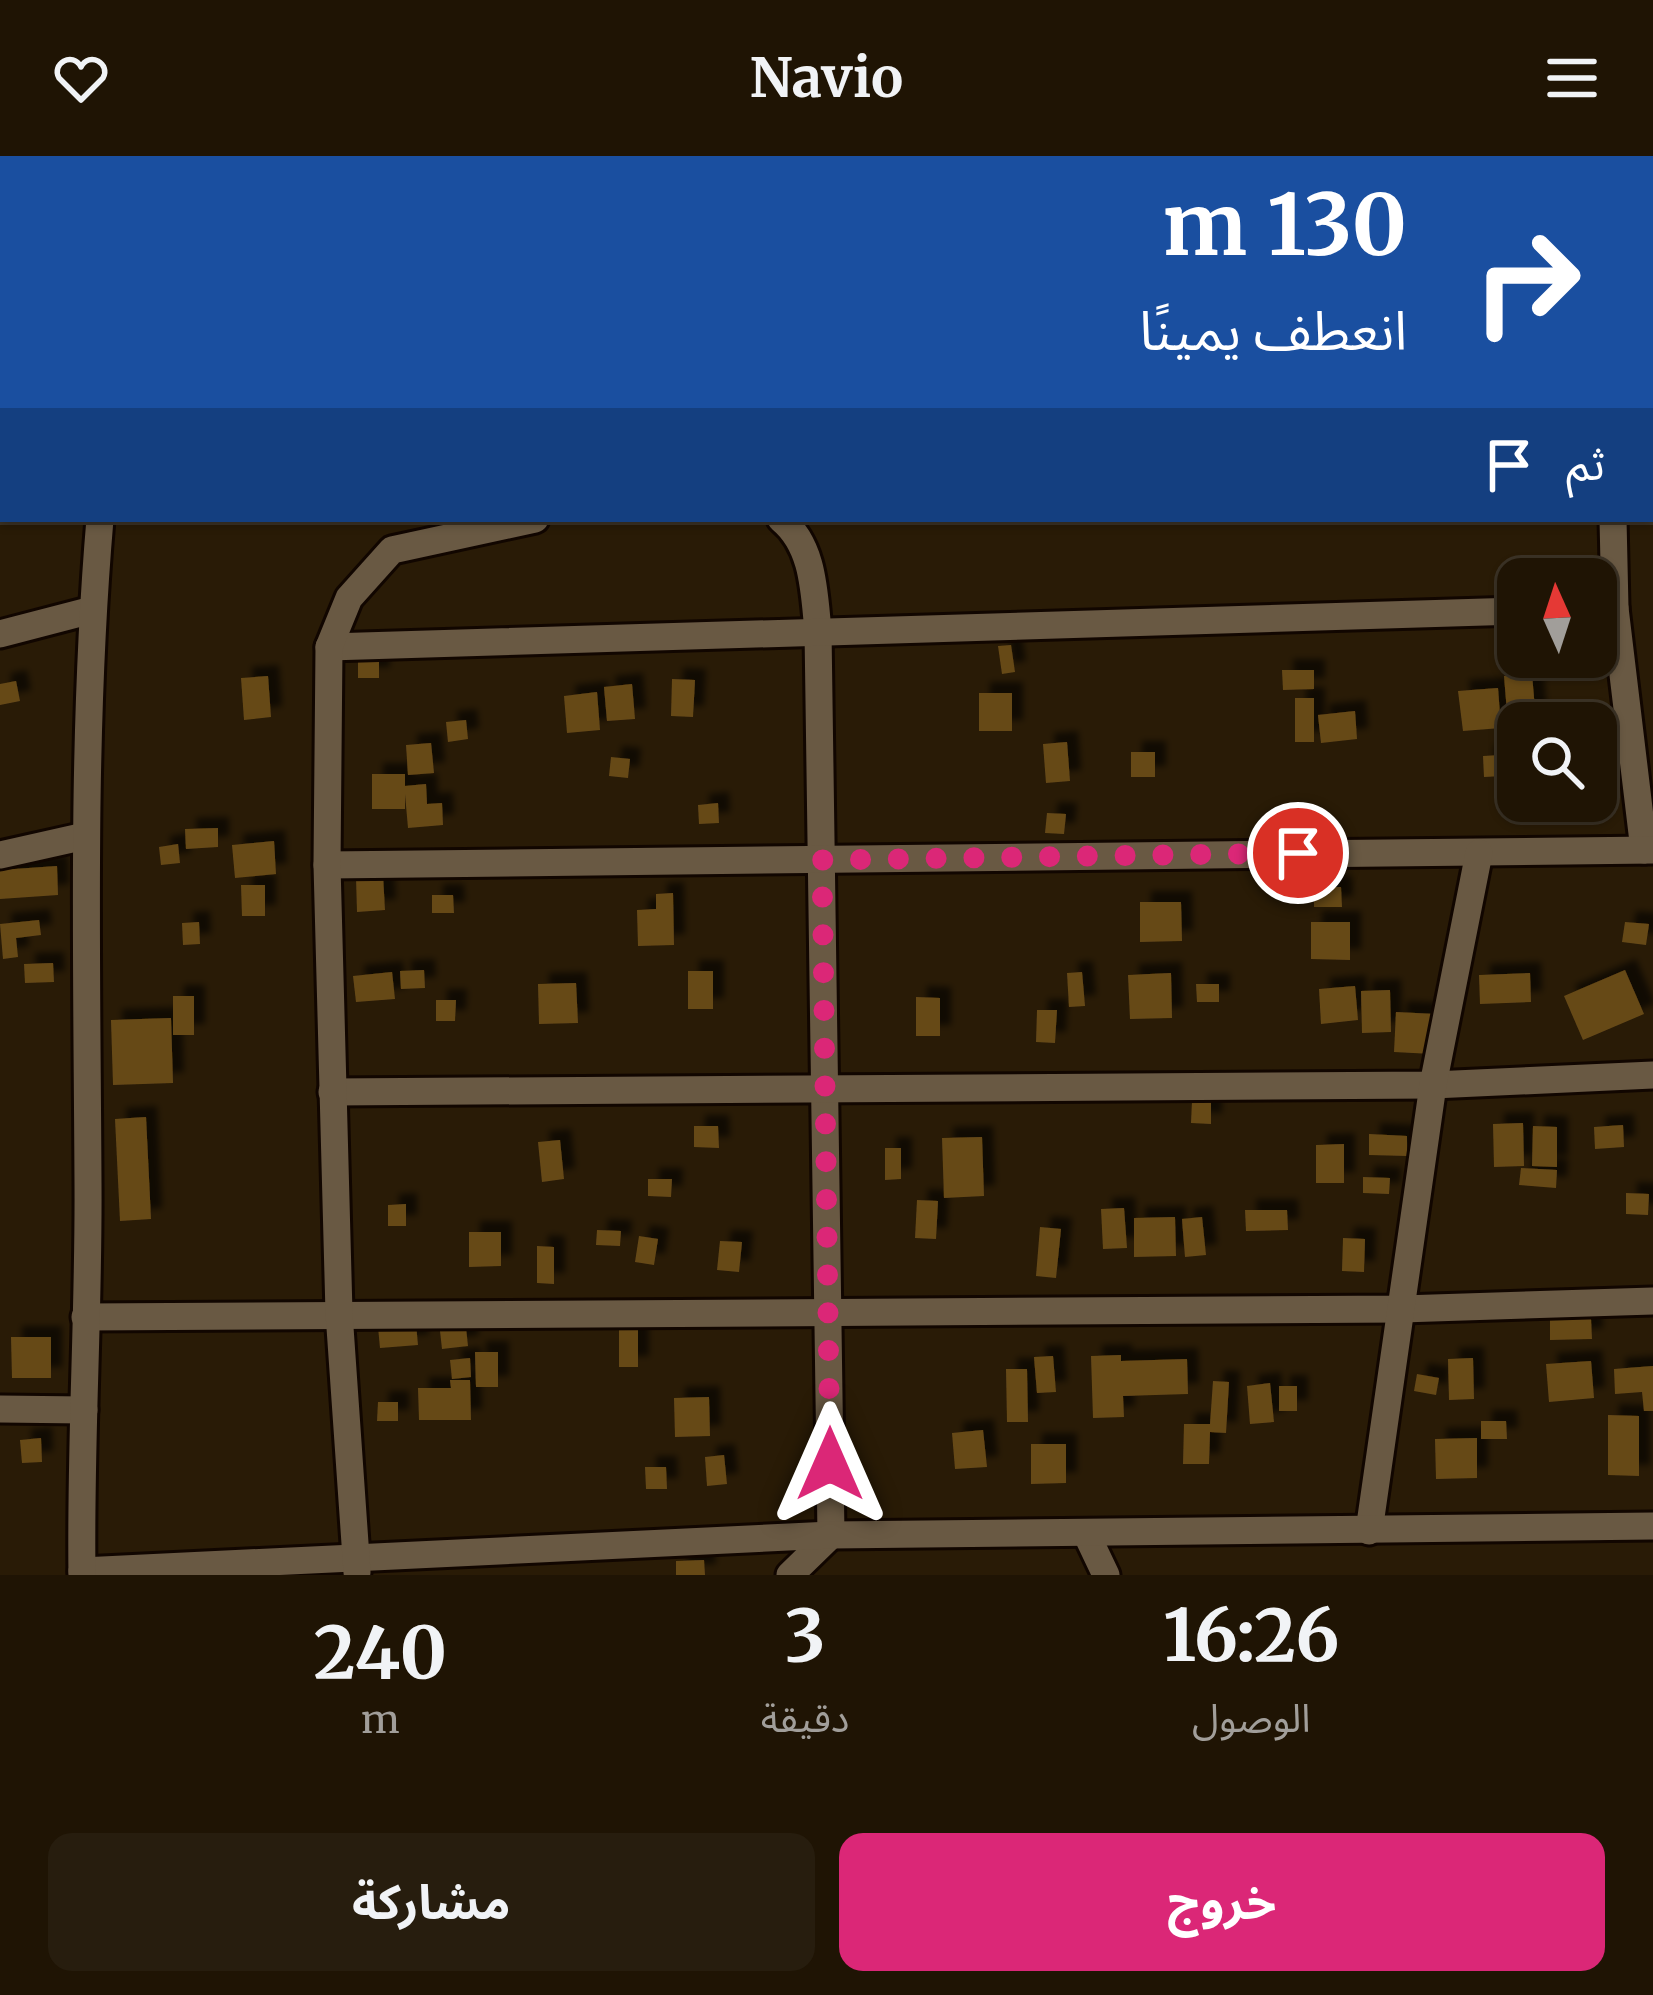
<!DOCTYPE html>
<html lang="ar">
<meta charset="utf-8">
<style>
:root{--surface:#1f1404;--page:#271d0e;--text:#f1f3f6;--muted:#a19e9a;--line:#3c3326;--accent:#db2777}
body{margin:0;font-family:Merriweather,"Noto Sans Arabic",serif;background:var(--page);color:var(--text);direction:rtl;height:100vh;display:flex;flex-direction:column;font-size:45px;white-space:nowrap}
*{box-sizing:border-box;margin:0}
p{font-size:39px;color:var(--muted)}
.icon{flex:none;width:66px;height:66px;fill:none;stroke:currentColor;stroke-width:2;stroke-linecap:round;stroke-linejoin:round}
.map{position:relative;height:1419px;overflow:hidden;direction:ltr}
.side{display:flex;flex-direction:column;background:var(--surface);flex:1}
.side>*{flex:none}
.guide{position:absolute;left:0px;top:0px;width:1653px;height:366px;box-shadow:0 3px 9px #0004,0 0 0 3px var(--line);direction:rtl;background:#1a4fa0;color:#fff;overflow:hidden}
.needle{width:78px;rotate:357deg}
.controls{position:absolute;left:1497px;top:402px;display:grid;gap:24px}
.controls a{display:grid;place-items:center;width:120px;height:120px;border-radius:24px;background:var(--surface);box-shadow:0 3px 9px #0004,0 0 0 3px var(--line);font-size:60px}
.pin{position:absolute;display:grid;place-items:center;width:102px;height:102px;color:#fff;margin:-51px;border:6px solid #fff;border-radius:50%;box-shadow:0 3px 12px #0007}
.me{position:absolute;width:132px;margin:-66px;rotate:0deg;stroke-linejoin:round;filter:drop-shadow(0 0 9px #0008)}
.turn{display:flex;align-items:center;gap:42px;height:252px;padding:0 48px;font-size:54px}
.turn .icon{width:156px;height:156px;stroke-width:2.5}
.turn b{display:block;font-size:84px;line-height:102px}
.then{display:flex;align-items:center;height:114px;padding:0 48px;background:#0003;gap:24px;font-size:45px}
.eta{display:flex;justify-content:space-evenly;align-items:center;height:204px;text-align:center}
.eta b{font-size:72px;font-weight:700;line-height:84px}
.primary-button{display:flex;gap:24px;margin-top:auto;padding:24px 48px}
.primary-button a{flex:1;height:138px;border-radius:24px;background:var(--accent);color:#fff;font-size:48px;font-weight:700;line-height:138px;text-align:center}
.primary-button a+a{background:var(--page);color:var(--text)}
header{display:flex;justify-content:space-between;align-items:center;height:156px;padding:0 48px;background:var(--surface);font-size:54px;font-weight:700}
.map>svg:first-child{display:block}
.building{fill:#664919;filter:url(#shadow)}
.lines{fill:none;stroke-linecap:round;stroke-linejoin:round}
.minor-casing{stroke:#110600;stroke-width:33}
.minor{stroke:#695943;stroke-width:27}
.route{stroke:#db2777;stroke-width:21;stroke-dasharray:0 37.8}
</style>
<header><svg class="icon" aria-label="menu" viewBox="0 0 24 24"><path d="M4 6h16M4 12h16M4 18h16"/></svg>Navio<svg class="icon" aria-label="heart" viewBox="0 0 24 24"><path d="M12 20l-8-8c-3-5 5-10 8-4 3-6 11-1 8 4z"/></svg></header>
<div class="map">
<svg width="1653" height="1419" viewBox="0 0 1653 1419">
<defs>
<filter id="shadow"><feDropShadow dx="11" dy="-11" stdDeviation="3" flood-color="#0009"/></filter>
</defs>
<rect width="100%" height="100%" fill="#291b06"/>
<!-- building -->
<g class="building">
<polygon points="1011,489 1015,516 1002,518 998,490"/>
<rect x="358" y="499" width="21" height="23"/>
<polygon points="1282,514 1314,514 1314,533 1283,534"/>
<polygon points="1532,518 1536,565 1508,568 1504,520"/>
<polygon points="268,520 271,561 244,564 241,522"/>
<polygon points="672,523 695,524 693,561 671,560"/>
<polygon points="16,525 20,545 0,549 0,528"/>
<polygon points="632,528 635,563 607,565 604,531"/>
<polygon points="1498,532 1501,572 1463,575 1458,535"/>
<polygon points="597,536 600,574 567,577 564,540"/>
<rect x="979" y="537" width="33" height="38"/>
<rect x="1295" y="542" width="19" height="44"/>
<polygon points="1355,555 1357,583 1321,587 1318,559"/>
<polygon points="466,564 468,583 448,586 446,566"/>
<polygon points="1067,586 1070,625 1046,627 1043,588"/>
<polygon points="431,587 434,617 408,619 406,589"/>
<rect x="1131" y="596" width="24" height="25"/>
<polygon points="1518,598 1518,637 1504,638 1503,620 1484,621 1483,600"/>
<polygon points="611,601 630,603 628,622 609,620"/>
<polygon points="372,618 405,618 405,630 426,628 427,648 442,647 443,669 408,672 405,638 405,653 372,653"/>
<polygon points="718,647 719,667 699,668 698,649"/>
<polygon points="1047,657 1066,658 1064,678 1045,677"/>
<polygon points="218,672 218,691 186,693 185,673"/>
<polygon points="274,685 276,718 235,722 232,689"/>
<polygon points="178,688 180,707 161,709 159,691"/>
<polygon points="57,710 58,739 0,743 0,714"/>
<polygon points="383,720 385,754 357,756 356,721"/>
<polygon points="241,729 265,729 265,760 242,760"/>
<polygon points="1314,731 1341,731 1342,751 1314,751"/>
<polygon points="673,737 674,789 638,790 637,754 656,753 656,738"/>
<polygon points="432,739 453,739 454,757 432,757"/>
<polygon points="1140,746 1181,746 1182,785 1140,786"/>
<polygon points="39,764 41,779 16,782 18,801 3,803 0,768"/>
<polygon points="199,766 200,788 183,789 182,767"/>
<polygon points="1311,766 1350,766 1350,804 1311,803"/>
<polygon points="1625,766 1649,768 1646,789 1622,786"/>
<polygon points="53,807 54,826 25,827 24,808"/>
<polygon points="424,814 425,832 401,833 400,815"/>
<polygon points="1625,814 1644,858 1583,884 1564,840"/>
<rect x="688" y="815" width="25" height="38"/>
<polygon points="392,816 395,843 356,846 353,820"/>
<polygon points="1082,816 1085,850 1069,851 1067,817"/>
<polygon points="1171,817 1172,862 1130,863 1128,819"/>
<polygon points="1530,817 1531,846 1480,848 1479,819"/>
<polygon points="576,827 578,867 539,868 538,828"/>
<polygon points="1196,828 1219,828 1219,846 1197,846"/>
<polygon points="1355,830 1358,864 1321,868 1319,833"/>
<polygon points="1390,834 1391,876 1362,877 1361,835"/>
<rect x="173" y="840" width="21" height="39"/>
<polygon points="916,841 940,842 940,880 916,880"/>
<polygon points="436,844 456,844 455,865 436,865"/>
<polygon points="1037,854 1057,854 1055,887 1036,886"/>
<polygon points="1396,856 1435,858 1432,898 1394,896"/>
<polygon points="171,862 173,927 113,929 111,864"/>
<polygon points="1192,945 1211,945 1211,968 1191,967"/>
<polygon points="146,961 151,1063 120,1065 115,963"/>
<polygon points="1523,967 1524,1010 1494,1011 1493,968"/>
<polygon points="1623,969 1624,991 1595,993 1594,971"/>
<polygon points="694,970 718,970 719,992 694,991"/>
<polygon points="1533,970 1557,971 1557,1011 1532,1010"/>
<polygon points="1369,978 1407,980 1407,1000 1369,999"/>
<polygon points="982,981 984,1040 944,1042 942,982"/>
<polygon points="560,984 564,1023 542,1026 538,986"/>
<polygon points="1344,988 1344,1027 1316,1027 1316,989"/>
<polygon points="885,992 901,992 901,1023 885,1024"/>
<polygon points="1521,1012 1557,1014 1556,1032 1519,1029"/>
<polygon points="1363,1021 1390,1022 1389,1038 1363,1037"/>
<polygon points="648,1023 672,1023 671,1041 648,1040"/>
<polygon points="1626,1037 1649,1038 1648,1059 1626,1058"/>
<polygon points="917,1044 938,1045 936,1083 915,1082"/>
<polygon points="406,1048 406,1070 388,1070 388,1049"/>
<polygon points="1124,1052 1127,1092 1103,1093 1101,1053"/>
<polygon points="1245,1054 1287,1054 1288,1074 1246,1075"/>
<polygon points="1175,1061 1176,1100 1134,1101 1134,1062"/>
<polygon points="1202,1061 1206,1099 1185,1101 1182,1063"/>
<polygon points="1040,1071 1061,1073 1056,1122 1036,1120"/>
<polygon points="597,1074 621,1075 620,1090 596,1089"/>
<polygon points="469,1076 501,1076 501,1110 469,1111"/>
<polygon points="639,1080 658,1083 654,1109 635,1106"/>
<polygon points="1343,1082 1365,1083 1364,1116 1342,1115"/>
<polygon points="720,1085 742,1086 739,1116 717,1114"/>
<polygon points="537,1090 554,1091 554,1128 537,1127"/>
<polygon points="1550,1163 1591,1163 1592,1183 1550,1184"/>
<polygon points="416,1168 418,1189 380,1192 378,1171"/>
<polygon points="466,1172 468,1190 442,1193 440,1175"/>
<rect x="619" y="1172" width="19" height="39"/>
<polygon points="11,1181 51,1181 51,1222 12,1222"/>
<polygon points="475,1196 498,1196 498,1231 476,1231"/>
<polygon points="1121,1199 1121,1205 1187,1203 1188,1238 1123,1240 1124,1261 1093,1262 1091,1200"/>
<polygon points="1053,1200 1056,1236 1037,1237 1034,1201"/>
<polygon points="470,1202 471,1221 452,1223 450,1204"/>
<polygon points="1473,1202 1474,1243 1449,1244 1448,1203"/>
<polygon points="1591,1205 1594,1242 1549,1246 1546,1208"/>
<polygon points="1653,1210 1653,1255 1644,1255 1642,1236 1615,1238 1614,1213"/>
<polygon points="1006,1213 1027,1213 1028,1266 1007,1266"/>
<polygon points="1417,1218 1439,1222 1436,1239 1414,1235"/>
<polygon points="450,1224 470,1224 471,1264 419,1264 418,1232 451,1232"/>
<polygon points="1213,1225 1229,1226 1226,1277 1210,1276 1209,1308 1183,1308 1184,1268 1210,1268"/>
<polygon points="1270,1227 1274,1266 1250,1268 1247,1230"/>
<rect x="1279" y="1230" width="18" height="25"/>
<polygon points="709,1241 710,1280 675,1281 674,1242"/>
<polygon points="378,1246 398,1246 398,1265 377,1265"/>
<polygon points="1608,1259 1639,1260 1639,1320 1608,1319"/>
<polygon points="1481,1265 1506,1265 1507,1283 1481,1283"/>
<polygon points="983,1274 987,1311 955,1313 952,1277"/>
<polygon points="41,1282 42,1306 22,1307 20,1284"/>
<polygon points="1477,1282 1477,1322 1436,1323 1435,1283"/>
<polygon points="1031,1288 1066,1288 1066,1327 1031,1328"/>
<polygon points="724,1299 727,1328 707,1330 705,1301"/>
<polygon points="645,1311 666,1311 667,1333 646,1333"/>
<polygon points="704,1404 705,1419 676,1419 676,1405"/>
</g>
<g class="lines">
<defs>
<g id="minor">
<polyline points="96,0 96,3"/>
<polyline points="690,0 690,3"/>
<polyline points="327,3 332,0"/>
<polyline points="1650,104 1653,104"/>
<polyline points="0,202 3,201"/>
<path d="M781 363C814 390 814 436 818 475L831 1379 790 1419"/>
<polyline points="1615,452 1644,694"/>
<polyline points="1596,453 1615,452 1613,363"/>
<polyline points="0,478 92,454"/>
<polyline points="329,491 1518,455"/>
<polyline points="0,699 85,680"/>
<polyline points="327,709 1653,694"/>
<polyline points="332,936 1433,929 1653,919"/>
<polyline points="85,1161 1402,1153 1653,1145"/>
<polyline points="0,1253 84,1254"/>
<polyline points="1369,1375 1433,929 1479,697"/>
<polyline points="1086,1377 1106,1419"/>
<polyline points="82,1415 831,1379 1653,1370"/>
<polyline points="357,1416 339,1157 327,709 329,491 349,442 392,394 535,363"/>
<path d="M82 1419C80 1288 89 1158 88 1027 87 806 81 584 100 363"/>
</g>
</defs>
<!-- minor casing -->
<use href="#minor" class="minor-casing"/>
<!-- minor -->
<use href="#minor" class="minor"/>
</g>
<g class="lines">
<!-- route -->
<polyline class="route" points="830,1308 822,704 1298,697"/>
</g>
</svg>
<div class="controls">
<a><svg class="needle" viewBox="-14 -14 28 28"><path d="M0-13l5 13h-10z" fill="#e53935"/><path d="M0 13l5-13h-10z" fill="#a19e9a"/></svg></a>
<a><svg class="icon" aria-label="search" viewBox="0 0 24 24"><circle cx="10" cy="10" r="6"/><path d="M15 15l6 6"/></svg></a>
</div>
<div class="pin" style="left:1298px;top:697px;background:#d93025"><svg class="icon" aria-label="arrive" viewBox="0 0 24 24"><path d="M6 21V4h12l-3 4 3 4H6"/></svg></div>
<svg class="me" style="left:830px;top:1308px" viewBox="-20 -20 40 40"><path d="M0-17L14 15 0 8-14 15z" fill="#db2777" stroke="#fff" stroke-width="4"/></svg>
<div class="guide">
<div class="turn"><svg class="icon" aria-label="right" viewBox="0 0 24 24"><path d="M7 20v-9h11M14 6l5 5-5 5"/></svg><div><b>130 m</b>انعطف يمينًا</div></div>
<div class="then">ثم<svg class="icon" aria-label="arrive" viewBox="0 0 24 24"><path d="M6 21V4h12l-3 4 3 4H6"/></svg></div>
</div>
</div>
<section class="side">
<div class="eta">
<div><b>16:26</b><p>الوصول</p></div>
<div><b>3</b><p>دقيقة</p></div>
<div><b>240</b><p>m</p></div>
</div>
<div class="primary-button"><a>خروج</a><a>مشاركة</a></div>
</section>
